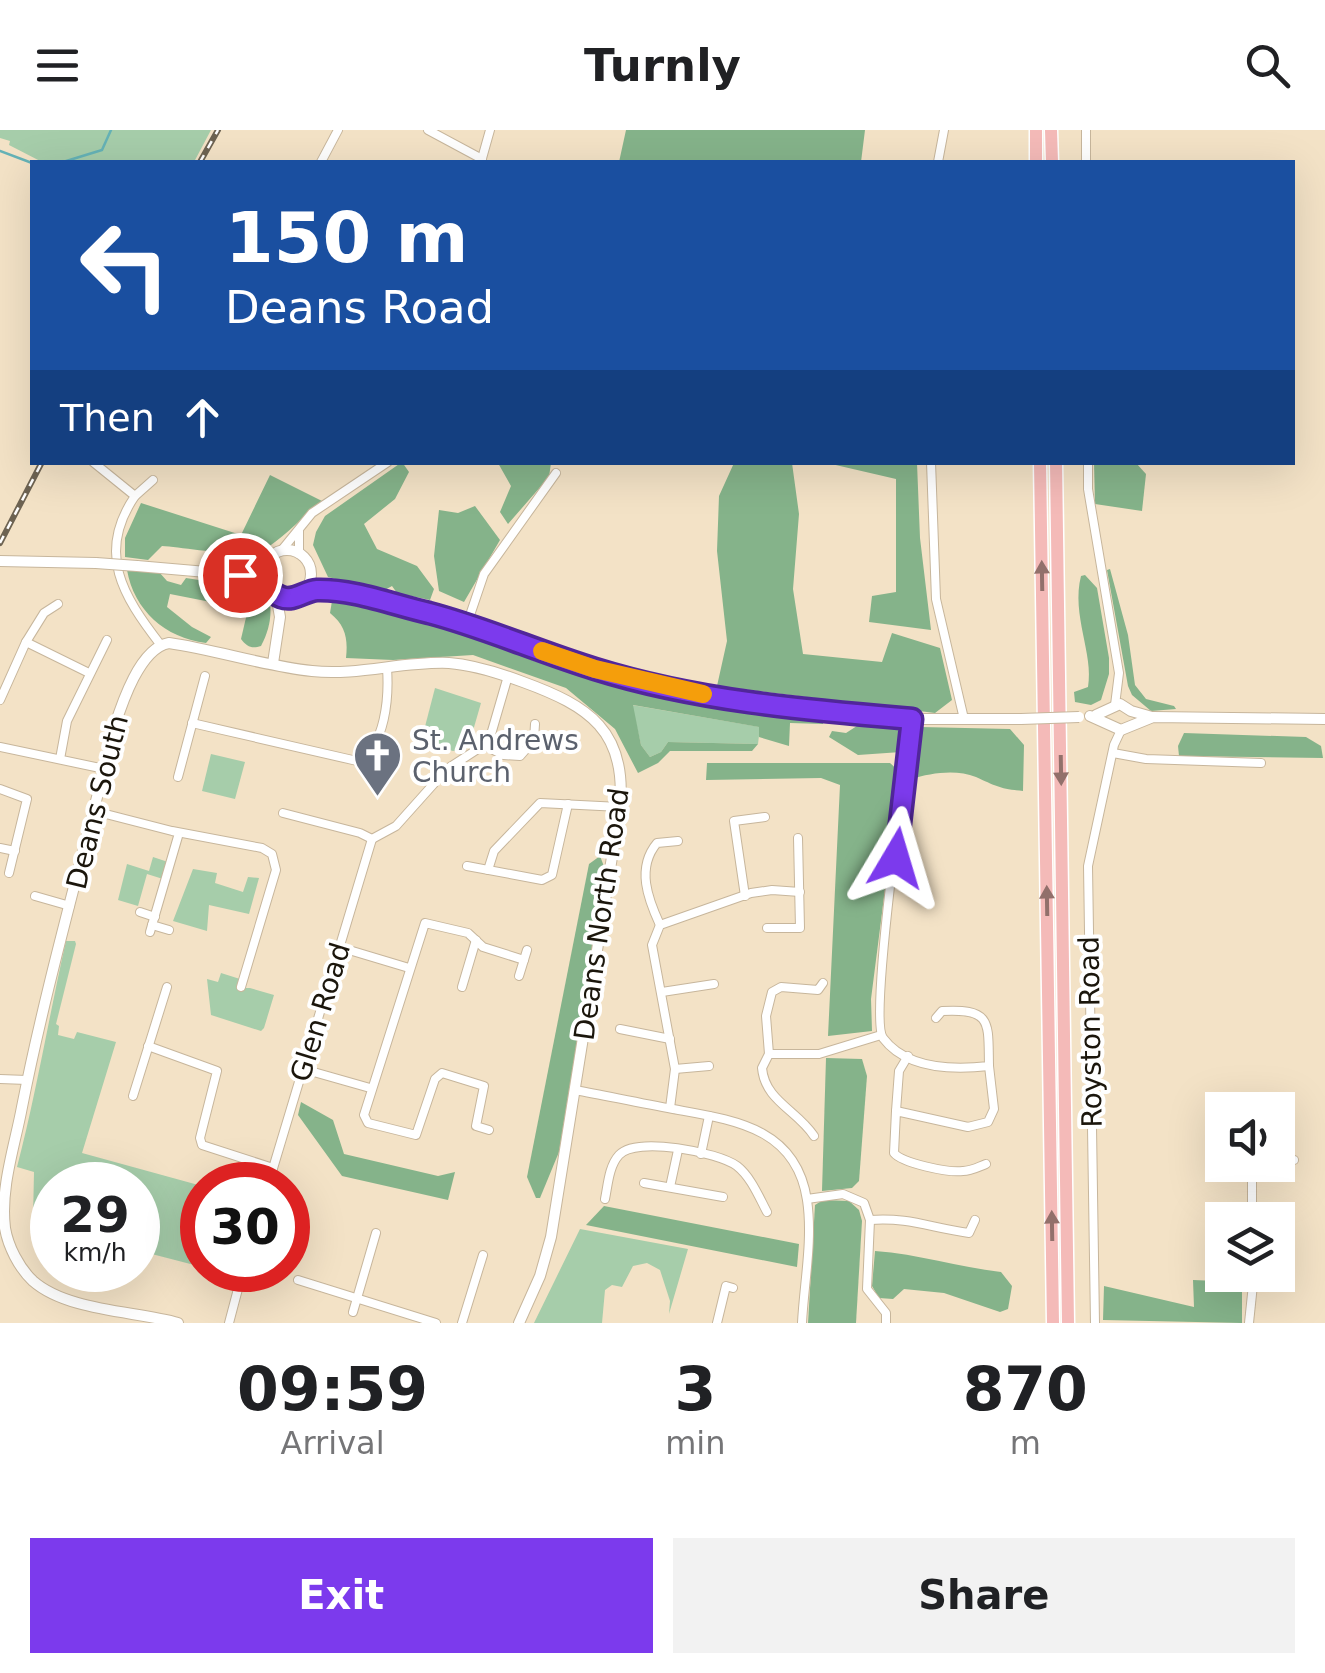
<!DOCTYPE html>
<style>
:root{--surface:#fff;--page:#f2f2f2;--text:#202124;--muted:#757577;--accent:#7c3aed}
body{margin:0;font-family:"DejaVu Sans",sans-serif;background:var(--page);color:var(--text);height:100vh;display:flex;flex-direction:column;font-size:38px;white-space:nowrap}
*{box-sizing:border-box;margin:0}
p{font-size:32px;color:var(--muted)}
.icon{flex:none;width:55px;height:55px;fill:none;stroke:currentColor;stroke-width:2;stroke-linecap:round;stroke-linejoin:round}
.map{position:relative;height:1193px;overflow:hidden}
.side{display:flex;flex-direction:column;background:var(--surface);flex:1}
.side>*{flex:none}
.guide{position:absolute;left:30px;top:30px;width:1265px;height:305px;border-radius:0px;box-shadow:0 10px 40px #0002;background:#1a4fa0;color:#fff;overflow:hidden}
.tools{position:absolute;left:1205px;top:962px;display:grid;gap:20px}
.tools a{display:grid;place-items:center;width:90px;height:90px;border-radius:0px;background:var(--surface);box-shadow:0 10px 40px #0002;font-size:50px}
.speed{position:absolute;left:30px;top:1032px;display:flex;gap:20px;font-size:50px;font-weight:700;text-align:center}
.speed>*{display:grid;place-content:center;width:130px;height:130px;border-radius:50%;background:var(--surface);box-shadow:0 10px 40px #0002;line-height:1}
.speed small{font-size:25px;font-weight:400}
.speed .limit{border:15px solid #d22;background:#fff;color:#111}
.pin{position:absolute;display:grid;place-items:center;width:85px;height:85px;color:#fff;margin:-42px;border:5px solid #fff;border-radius:50%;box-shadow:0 2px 10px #0007}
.me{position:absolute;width:110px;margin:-55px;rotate:7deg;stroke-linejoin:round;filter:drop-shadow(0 0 8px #0008)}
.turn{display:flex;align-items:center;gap:35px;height:210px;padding:0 30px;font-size:45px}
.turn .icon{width:130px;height:130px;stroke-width:2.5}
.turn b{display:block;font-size:70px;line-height:85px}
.then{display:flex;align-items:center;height:95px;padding:0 30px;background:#0003;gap:20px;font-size:38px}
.eta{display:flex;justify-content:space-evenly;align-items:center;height:170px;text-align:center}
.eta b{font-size:60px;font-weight:700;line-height:70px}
.cta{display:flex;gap:20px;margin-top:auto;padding:20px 30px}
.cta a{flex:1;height:115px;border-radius:0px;background:var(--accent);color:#fff;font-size:40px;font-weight:700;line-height:115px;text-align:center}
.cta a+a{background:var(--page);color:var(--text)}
header{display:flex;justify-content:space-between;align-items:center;height:130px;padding:0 30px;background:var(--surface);font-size:45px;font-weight:700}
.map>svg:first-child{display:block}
.green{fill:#a6cdaa}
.forest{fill:#85b38a}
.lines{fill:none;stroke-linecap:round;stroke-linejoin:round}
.stream{stroke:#65b2b6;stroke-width:2.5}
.street-casing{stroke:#c7b69c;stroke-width:10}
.secondary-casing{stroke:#c7b69c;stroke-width:12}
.highway-casing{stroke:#fff;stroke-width:15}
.street{stroke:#fff;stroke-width:8}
.secondary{stroke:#fff;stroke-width:10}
.highway{stroke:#f4bab8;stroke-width:12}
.rail-casing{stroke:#6d6352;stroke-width:6}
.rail{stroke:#fff;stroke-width:2.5;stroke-dasharray:8;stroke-linecap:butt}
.secondary-bridge-casing{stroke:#c7b69c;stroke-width:12;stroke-linecap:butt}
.secondary-bridge{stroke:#fff;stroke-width:10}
.oneway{fill:#92706b}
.route-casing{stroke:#51269a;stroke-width:25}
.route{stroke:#7c3aed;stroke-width:18}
.slow{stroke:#f59e0b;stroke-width:18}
.labels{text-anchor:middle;stroke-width:8;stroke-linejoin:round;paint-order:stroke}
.worship-label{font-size:28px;fill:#5b616d;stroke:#fff;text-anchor:start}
.street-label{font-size:28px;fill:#1b160c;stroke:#fff}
</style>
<header><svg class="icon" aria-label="menu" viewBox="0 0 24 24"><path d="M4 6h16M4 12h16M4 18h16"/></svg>Turnly<svg class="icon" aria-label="search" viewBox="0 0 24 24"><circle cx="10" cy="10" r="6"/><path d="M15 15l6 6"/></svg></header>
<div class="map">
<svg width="1325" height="1193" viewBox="0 0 1325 1193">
<rect width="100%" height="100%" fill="#f3e2c6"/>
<!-- green -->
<g class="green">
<polygon points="0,0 211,0 194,32 42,32 9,15 10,11 0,8"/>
<polygon points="435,558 481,573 468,618 453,621 421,612"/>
<polygon points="632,575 760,597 758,614 668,612 661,622 650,627 641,615"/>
<polygon points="211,624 245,632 235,669 202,661"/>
<polygon points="153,727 168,732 163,749 147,744 138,776 118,770 127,734 149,741"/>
<polygon points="193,739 217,743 215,753 243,762 248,747 259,748 249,784 209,775 207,801 173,791"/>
<path d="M66 811H75L76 814 56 894 59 896 58 905 74 909 77 902 116 912 82 1023 202 1056V1137L144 1122 138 1116V1055H52V1097L33 1089 34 1042 17 1037C36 965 49 886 66 811Z"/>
<polygon points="221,843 240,849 238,858 250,858 274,865 264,898 261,901 211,885 207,849 218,852"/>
<polygon points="580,1099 688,1119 669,1184 670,1171 660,1140 647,1133 633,1136 622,1157 612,1155 605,1160 602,1193 534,1193"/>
</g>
<!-- forest -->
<g class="forest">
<polygon points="626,0 865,0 861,32 619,32"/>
<polygon points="402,332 409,342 395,369 364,394 377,419 417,436 434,459 430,470 397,463 392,456 383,461 328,447 313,415 316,402 325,386"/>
<polygon points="498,333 551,333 549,347 508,394 500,382 511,356"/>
<polygon points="734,333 792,333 799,384 793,459 803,524 882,532 892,503 940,518 952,570 935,583 717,556 727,511 717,421 719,366"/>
<polygon points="827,333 917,333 920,408 931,500 869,492 872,466 896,462 896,349"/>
<polygon points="1094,333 1136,333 1146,344 1142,381 1095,374"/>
<path d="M270 345 322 371C303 386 284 408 262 421 248 429 183 417 162 416L148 430 125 427V408L141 373 241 405Z"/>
<polygon points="475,376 500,410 464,472 439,461 434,426 439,380 458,383"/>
<polygon points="1110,439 1128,505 1135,555 1146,569 1174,576 1176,579 1151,581 1132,565 1128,556 1107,440"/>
<path d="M127 440 159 442 167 451 181 455 186 448 199 450 203 461 240 468 236 477 170 464 167 477 192 497 211 507 206 513C165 508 134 480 127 440Z"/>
<path d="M1085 445 1097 458 1109 528V544L1101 570 1091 575 1075 572 1074 562 1088 557C1094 524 1071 485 1081 446Z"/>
<path d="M256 467 270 473C272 488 268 503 261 516 252 519 247 517 241 509L248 479Z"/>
<path d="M332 471 407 487 482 508 534 531 643 558 743 580 825 585 823 594 790 593 789 616 759 607V597L633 575 641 615 650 627 661 622 668 612 758 614 752 621H670L658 633 638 643 615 599 566 558 473 525 393 530 346 528C348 509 346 496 330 483Z"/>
<polygon points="860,594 895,597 903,603 901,622 858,625 829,607 832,601 846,603"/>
<path d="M920 597 1010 599 1024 615 1023 661C1000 659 996 656 976 647 956 639 931 643 911 649L915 605Z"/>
<polygon points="1184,603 1306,607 1321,616 1323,628 1179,626 1178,616"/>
<polygon points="707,633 890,633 900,642 871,869 872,901 828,906 840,655 821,648 706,650"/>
<polygon points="600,726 605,739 559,1022 540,1068 536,1068 527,1047 589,734"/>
<polygon points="826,928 862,929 867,946 859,1051 852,1058 822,1061"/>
<polygon points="301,972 333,990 344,1024 438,1046 455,1042 448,1070 342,1046 298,985"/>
<polygon points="823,1070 849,1071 859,1080 862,1091 856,1193 808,1193 815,1075"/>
<polygon points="604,1076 799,1114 797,1137 586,1095"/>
<path d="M875 1121C918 1124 958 1137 1001 1142L1012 1156 1008 1179 1000 1182 944 1163 904 1159 893 1169 879 1168 872 1156Z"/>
<polygon points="1193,1150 1242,1152 1242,1193 1103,1190 1104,1156 1194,1177"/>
</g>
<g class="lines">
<!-- stream -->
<g class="stream">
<polyline points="0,21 32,33"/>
<polyline points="63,32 102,20 111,0"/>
</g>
<defs>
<g id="street">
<polyline points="428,0 482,29"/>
<polyline points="1086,0 1086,32"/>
<polyline points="321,32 338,0"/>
<polyline points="481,32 490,0"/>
<polyline points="938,32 944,0"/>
<polyline points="93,332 135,366 153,350"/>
<polyline points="931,332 936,469 964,589"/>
<polyline points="1088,332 1088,359 1119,543 1115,575"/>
<path d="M135 366C96 423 123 466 160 514"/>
<polyline points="299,401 299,424"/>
<polyline points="281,421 312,383 388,332"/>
<polyline points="467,494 484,444 556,343"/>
<polyline points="26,512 44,483 58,474"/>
<polyline points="0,570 26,512 89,543"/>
<path d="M912 589C906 630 869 888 883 908 907 940 954 940 989 936 988 893 993 878 942 881L936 888"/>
<path d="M192 593 357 631C386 617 389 566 387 538"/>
<polyline points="534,610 535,594"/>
<polyline points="484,615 503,625 520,626 534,610 575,611"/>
<polyline points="0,617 105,639"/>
<polyline points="1113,623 1146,629 1261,633"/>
<polyline points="60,629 67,591 107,510"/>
<polyline points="178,647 205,546"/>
<polyline points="0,659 27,669 9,743"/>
<polyline points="94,681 172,701 262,718 272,724 276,740 241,857"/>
<polyline points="283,683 360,703 372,709"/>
<polyline points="372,709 396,696 447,639 484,615 492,601 508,546"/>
<polyline points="0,718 15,721"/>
<polyline points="467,736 542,750 552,745 568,674"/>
<polyline points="488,740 494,721 540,673 620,677"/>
<polyline points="35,766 70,776"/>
<polyline points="745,766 734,691 765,687"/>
<polyline points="140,782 155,787"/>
<polyline points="152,795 169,800"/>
<path d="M660 795C648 769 636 738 657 713L678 711"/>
<polyline points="767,798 800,798 798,708"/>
<polyline points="150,802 179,703"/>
<polyline points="339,817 409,838"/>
<polyline points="519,846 527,820"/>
<polyline points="462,857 476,810"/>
<polyline points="662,862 714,854"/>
<polyline points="620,899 670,909"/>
<polyline points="148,916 217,941 200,1008 202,1015 273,1038"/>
<polyline points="769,924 766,886 772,862 781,857 818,860 823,853"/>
<polyline points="303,939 370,958"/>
<polyline points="675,939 709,936"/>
<polyline points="0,949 27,950"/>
<path d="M575 960C607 966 640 973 673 979 733 990 796 997 807 1070 813 1110 804 1153 802 1193"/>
<polyline points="133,966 167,857"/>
<polyline points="670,978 675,939 652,815 660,795 751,763 772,760 800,762"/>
<polyline points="896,981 899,941 908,926"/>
<polyline points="489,1000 476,996 484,956 442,943 435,949 416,1005 368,993 364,985 425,793 468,803 483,817 524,830"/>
<path d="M814 1006C797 980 765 971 762 938L769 924H819L881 905"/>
<polyline points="701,1024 709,986"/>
<polyline points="1278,1030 1294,1030"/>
<path d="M986 1034C978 1037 971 1041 963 1041 948 1043 902 1033 894 1023L896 981 968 997 988 992 994 979 989 936"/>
<polyline points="1252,1035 1252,1090"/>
<polyline points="644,1053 723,1067"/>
<polyline points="268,1055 372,709"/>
<polyline points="670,1057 678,1020"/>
<path d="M605 1069C608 1054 609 1036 619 1025 636 1006 718 1022 737 1036 751 1047 759 1067 767 1082"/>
<polyline points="807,1069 843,1064 864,1073 870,1090 867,1159 886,1183 886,1193"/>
<path d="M870 1090C909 1087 931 1098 969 1103L975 1090"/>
<polyline points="298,1150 436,1193"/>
<polyline points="353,1182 376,1103"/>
<polyline points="229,1193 243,1140"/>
<polyline points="462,1193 483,1125"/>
<polyline points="717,1193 726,1156 733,1158"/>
<polyline points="1095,1193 1088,736 1114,615 1121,600"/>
<polyline points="1249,1193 1254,1145"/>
</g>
<g id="secondary">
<circle cx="287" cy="444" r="24"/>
<polyline points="0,431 96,433"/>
<polyline points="137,436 241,445 266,456"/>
<polyline points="305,461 332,461 433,484 595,539 706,564 912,589 1021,589"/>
<polyline points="273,533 280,487 276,464"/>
<polyline points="1096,585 1120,574 1131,581 1152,587"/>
<polyline points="1090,586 1121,600 1153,587 1325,589"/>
<path d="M178 1193C135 1181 67 1181 33 1151 19 1138 8 1116 5 1098 0 1058 15 1015 22 977 47 850 84 725 114 598 122 573 140 518 169 513 217 520 264 536 312 541 358 546 403 531 449 533 475 535 499 543 523 552 589 576 627 601 620 677L551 1107 540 1146 519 1193"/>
</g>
<g id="highway">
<polyline points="1036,0 1036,32"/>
<polyline points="1051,0 1052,32"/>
<polyline points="1040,332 1053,1193"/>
<polyline points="1056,332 1068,1193"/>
</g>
</defs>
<!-- street casing -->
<use href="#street" class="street-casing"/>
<!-- secondary casing -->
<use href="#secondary" class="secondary-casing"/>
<!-- highway casing -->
<use href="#highway" class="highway-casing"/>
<!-- street -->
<use href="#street" class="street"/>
<!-- secondary -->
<use href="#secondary" class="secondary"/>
<!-- highway -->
<use href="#highway" class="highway"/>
<defs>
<g id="rail">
<polyline points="200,32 218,0"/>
<polyline points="0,413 42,332"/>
</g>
</defs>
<!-- rail casing -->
<use href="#rail" class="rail-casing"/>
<!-- rail -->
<use href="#rail" class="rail"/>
<defs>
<g id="secondary-bridge">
<polyline points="96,433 137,436"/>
<polyline points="1021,589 1079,587"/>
</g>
</defs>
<!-- secondary-bridge casing -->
<use href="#secondary-bridge" class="secondary-bridge-casing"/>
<!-- secondary-bridge -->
<use href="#secondary-bridge" class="secondary-bridge"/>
</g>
<!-- one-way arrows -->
<defs><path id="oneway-solid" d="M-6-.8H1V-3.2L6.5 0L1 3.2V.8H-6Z" transform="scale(2.5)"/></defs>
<g class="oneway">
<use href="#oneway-solid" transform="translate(1042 446) rotate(-91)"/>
<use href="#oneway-solid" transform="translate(1061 640) rotate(89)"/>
<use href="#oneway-solid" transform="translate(1047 771) rotate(-91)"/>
<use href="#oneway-solid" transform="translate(1052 1096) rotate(-91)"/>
</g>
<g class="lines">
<defs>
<path id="route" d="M240 445C256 450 267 461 281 467 294 472 304 461 317 460 353 459 394 475 429 483 486 498 539 522 595 539 697 571 807 580 912 589L896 728"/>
</defs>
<!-- route casing -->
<use href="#route" class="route-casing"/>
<!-- route -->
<use href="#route" class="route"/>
<!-- slow -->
<polyline class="slow" points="542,521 595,539 703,564"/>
</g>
<!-- icons -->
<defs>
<symbol id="church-pin" viewBox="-11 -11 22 30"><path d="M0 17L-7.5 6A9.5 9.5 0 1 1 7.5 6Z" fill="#6b7280" stroke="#fff"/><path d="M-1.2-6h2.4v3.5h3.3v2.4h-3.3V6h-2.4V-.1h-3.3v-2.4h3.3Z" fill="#fff"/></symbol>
</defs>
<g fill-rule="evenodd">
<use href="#church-pin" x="350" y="598" width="55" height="75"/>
</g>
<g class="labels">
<!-- worship labels -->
<g class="worship-label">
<text x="412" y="620">St. Andrews<tspan x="412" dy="32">Church</tspan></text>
</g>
<!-- street labels -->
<g class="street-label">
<text transform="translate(97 672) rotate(-76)" y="10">Deans South</text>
<text transform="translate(601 784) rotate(-82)" y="10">Deans North Road</text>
<text transform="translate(320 882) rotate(-73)" y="10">Glen Road</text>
<text transform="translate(1090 902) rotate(-91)" y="10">Royston Road</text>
</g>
</g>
</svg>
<div class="tools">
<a><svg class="icon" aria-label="sound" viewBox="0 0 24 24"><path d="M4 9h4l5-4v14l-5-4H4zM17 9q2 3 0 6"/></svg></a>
<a><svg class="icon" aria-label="layers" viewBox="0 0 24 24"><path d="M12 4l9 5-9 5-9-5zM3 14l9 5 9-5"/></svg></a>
</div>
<div class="speed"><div>29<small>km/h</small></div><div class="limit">30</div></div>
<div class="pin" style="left:240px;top:445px;background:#d93025"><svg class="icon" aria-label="arrive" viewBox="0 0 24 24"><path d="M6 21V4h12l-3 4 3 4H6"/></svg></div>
<svg class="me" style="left:896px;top:728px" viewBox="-20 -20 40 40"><path d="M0-17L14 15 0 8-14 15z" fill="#7c3aed" stroke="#fff" stroke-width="4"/></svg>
<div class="guide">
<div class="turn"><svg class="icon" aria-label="left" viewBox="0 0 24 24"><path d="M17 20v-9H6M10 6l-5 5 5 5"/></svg><div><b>150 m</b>Deans Road</div></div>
<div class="then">Then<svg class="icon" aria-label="ahead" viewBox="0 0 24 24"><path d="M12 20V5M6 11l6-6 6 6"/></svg></div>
</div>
</div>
<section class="side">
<div class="eta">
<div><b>09:59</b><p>Arrival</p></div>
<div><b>3</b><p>min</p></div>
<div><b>870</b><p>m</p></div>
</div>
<div class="cta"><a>Exit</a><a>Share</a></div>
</section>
